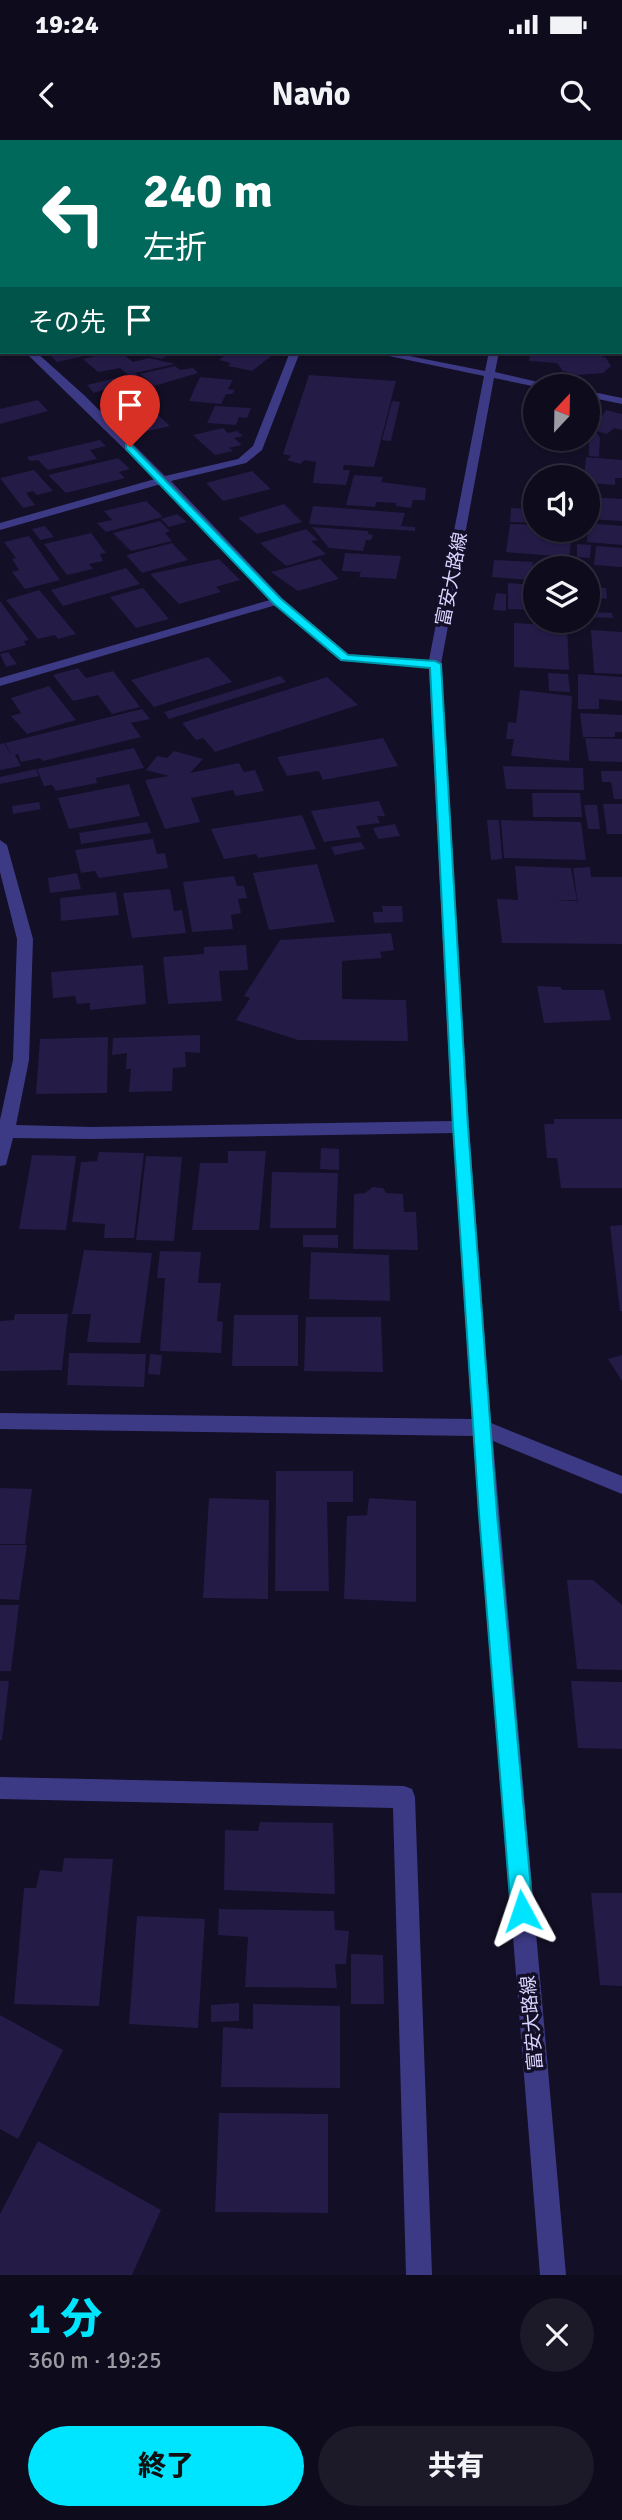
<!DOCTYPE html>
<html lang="ja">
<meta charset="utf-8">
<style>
:root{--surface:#0e0b1c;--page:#1c1929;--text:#f1f3f6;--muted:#9b9ba3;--line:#2e2b3b;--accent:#00e5ff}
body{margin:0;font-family:Signika,"Noto Sans JP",sans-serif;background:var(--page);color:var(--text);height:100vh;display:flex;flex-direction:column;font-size:26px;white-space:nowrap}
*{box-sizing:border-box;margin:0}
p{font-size:23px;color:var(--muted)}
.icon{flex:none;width:38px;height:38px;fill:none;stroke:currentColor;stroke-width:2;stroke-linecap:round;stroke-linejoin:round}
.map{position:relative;height:2135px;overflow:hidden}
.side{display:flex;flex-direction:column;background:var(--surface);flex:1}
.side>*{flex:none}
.top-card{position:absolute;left:0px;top:0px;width:623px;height:214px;box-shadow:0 2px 5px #0004,0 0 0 2px var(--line);background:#00695c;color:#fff;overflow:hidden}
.needle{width:46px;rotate:22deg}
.controls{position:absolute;left:523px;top:234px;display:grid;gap:14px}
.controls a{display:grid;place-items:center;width:77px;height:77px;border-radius:50%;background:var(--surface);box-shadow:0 2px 5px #0004,0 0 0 2px var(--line);font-size:35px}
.pin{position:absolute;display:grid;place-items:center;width:60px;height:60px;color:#fff;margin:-72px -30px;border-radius:50% 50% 50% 0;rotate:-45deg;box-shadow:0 0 7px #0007}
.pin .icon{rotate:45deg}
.me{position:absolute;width:77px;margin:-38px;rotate:355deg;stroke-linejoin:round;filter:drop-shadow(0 0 5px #0008)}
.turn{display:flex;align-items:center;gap:24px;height:147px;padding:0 28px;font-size:32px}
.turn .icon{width:91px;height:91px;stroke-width:2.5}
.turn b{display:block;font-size:49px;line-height:60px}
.then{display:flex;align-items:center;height:66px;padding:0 28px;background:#0003;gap:14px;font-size:26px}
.round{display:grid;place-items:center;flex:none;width:74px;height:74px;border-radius:37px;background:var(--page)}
.overview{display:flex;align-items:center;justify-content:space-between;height:119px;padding:0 28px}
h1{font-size:42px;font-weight:800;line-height:52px;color:var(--accent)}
.cta{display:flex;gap:14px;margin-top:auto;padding:14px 28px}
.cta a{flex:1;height:80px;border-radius:42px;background:var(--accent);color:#111;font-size:28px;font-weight:800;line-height:80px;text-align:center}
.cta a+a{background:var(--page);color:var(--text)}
.status{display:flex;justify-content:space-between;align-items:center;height:49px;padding:0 35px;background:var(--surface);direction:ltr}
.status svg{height:19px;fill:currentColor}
header{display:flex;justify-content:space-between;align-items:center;height:91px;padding:0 28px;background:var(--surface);font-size:32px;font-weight:800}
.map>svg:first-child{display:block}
.building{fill:#241b47}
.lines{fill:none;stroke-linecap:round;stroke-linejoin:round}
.minor{fill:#3d3a85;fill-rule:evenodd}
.route{fill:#00e5ff;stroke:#0095a6;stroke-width:2}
.labels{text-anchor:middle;stroke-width:7;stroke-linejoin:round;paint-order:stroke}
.street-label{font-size:19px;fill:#d9d4ff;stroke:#130f26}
</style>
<div class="status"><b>19:24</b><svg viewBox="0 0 49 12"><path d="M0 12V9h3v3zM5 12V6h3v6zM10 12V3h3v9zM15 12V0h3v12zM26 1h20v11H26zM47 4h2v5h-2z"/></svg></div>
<header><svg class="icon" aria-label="back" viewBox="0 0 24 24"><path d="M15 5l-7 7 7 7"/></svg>Navio<svg class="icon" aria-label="search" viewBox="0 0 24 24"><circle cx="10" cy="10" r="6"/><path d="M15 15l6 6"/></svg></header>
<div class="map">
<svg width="622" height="2135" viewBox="0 0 622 2135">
<rect width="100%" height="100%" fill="#130f26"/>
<!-- building -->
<g class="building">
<polygon points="57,212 98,212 98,213 57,222 49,214"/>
<polygon points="110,212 120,212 133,222 149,218 175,224 135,233 152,248 139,252 134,248 107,255 103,250 94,253 87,245 128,235 120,228 98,232 83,219"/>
<polygon points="130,212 171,212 162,219"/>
<polygon points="229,212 264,212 274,214 252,231 228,226 231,223 219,220"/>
<polygon points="530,212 599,212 599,215 606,218 611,226 603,233 578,235 563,231 557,223 529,221"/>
<polygon points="175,226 180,230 193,228 198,233 154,246 140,234"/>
<polygon points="309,235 396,241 374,327 344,325 343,330 350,330 346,345 313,343 316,322 305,320 300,324 287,320 291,316 283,314"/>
<polygon points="200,237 233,240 228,249 235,250 232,254 226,254 221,264 189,261"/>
<polygon points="38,260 48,271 0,284 0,269"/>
<polygon points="142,261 170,286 131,295 127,292 141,289 133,281 125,283 120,279 114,280 104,269"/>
<polygon points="392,261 400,262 391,301 382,300"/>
<polygon points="215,266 251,268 247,278 239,277 236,285 207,283"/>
<polygon points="606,270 622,274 622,290 614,288 607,294 592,290"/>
<polygon points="223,288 228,293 237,291 243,296 234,298 242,305 229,308 233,311 215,315 193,295"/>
<polygon points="589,293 597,293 600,298 599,317 589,316"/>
<polygon points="100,300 106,306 90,310 97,319 48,330 38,320 30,321 27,317"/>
<polygon points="586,317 622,320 622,338 615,338 615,345 588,343 588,338 584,338"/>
<polygon points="118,318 130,329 119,332 125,338 66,353 48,335"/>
<polygon points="34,330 53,351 37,355 33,351 26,353 35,365 23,368 0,338"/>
<polygon points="252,331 271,349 223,361 206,343"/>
<polygon points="354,335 383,337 381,342 426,348 425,360 413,360 411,368 396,366 396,363 376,362 375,367 346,365"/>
<polygon points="589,357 622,359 622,381 588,379"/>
<polygon points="146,361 163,377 106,392 97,383 112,380 104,371"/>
<polygon points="284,364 302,382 257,394 238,378"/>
<polygon points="313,366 405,373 401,386 415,387 415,391 309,384"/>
<polygon points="511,368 536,369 536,383 510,382"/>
<polygon points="177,374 187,382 169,387 161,379"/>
<polygon points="160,381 170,391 165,393 172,401 131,411 113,393"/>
<polygon points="588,383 622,386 622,405 587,402"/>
<polygon points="510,384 536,385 536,390 573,390 569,417 506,412"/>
<polygon points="45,386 54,397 40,400 32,389"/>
<polygon points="312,387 368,391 368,394 373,395 371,400 366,400 363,411 329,408"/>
<polygon points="306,389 318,400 311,401 326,414 286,426 260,403"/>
<polygon points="91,393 106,413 100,414 103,421 89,424 93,429 67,435 44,404"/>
<polygon points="29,396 60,440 25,449 12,432 19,430 12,419 16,418 4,402"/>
<polygon points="172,403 188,420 142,433 126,415"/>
<polygon points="577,404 591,405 590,418 577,417"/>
<polygon points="596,406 622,408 622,427 594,425"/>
<polygon points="345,413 401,416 396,439 359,437 361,432 342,431"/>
<polygon points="219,419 240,440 216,447 221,452 179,464 150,434"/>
<polygon points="320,419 339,439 298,451 271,432"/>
<polygon points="494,420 533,422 530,440 492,437"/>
<polygon points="126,428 140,444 63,466 51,450"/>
<polygon points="508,443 536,445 536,470 508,469"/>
<polygon points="588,447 606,448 607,459 598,458 598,464 588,463"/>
<polygon points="143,448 169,479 136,488 110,457"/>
<polygon points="39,450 76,494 58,499 55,495 38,499 6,460"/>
<polygon points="496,453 506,454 506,471 493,470"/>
<polygon points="0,461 29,500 24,501 26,505 0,512"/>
<polygon points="588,472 612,473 613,478 588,477"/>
<polygon points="514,483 567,486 569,530 514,527"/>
<polygon points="591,490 622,492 622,534 594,533"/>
<polygon points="8,512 17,524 6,527 0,514"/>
<polygon points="208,517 232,542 154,567 131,540"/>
<polygon points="78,528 86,538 113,531 140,567 112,574 98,555 73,561 53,535"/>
<polygon points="548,533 568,534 570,552 549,551"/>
<polygon points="578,534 622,537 622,561 599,559 599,569 578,569"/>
<polygon points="280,536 286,542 169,579 164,572"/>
<polygon points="327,537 358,565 215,612 203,598 196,600 182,583"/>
<polygon points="49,546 76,580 27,594 11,576 21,573 11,558"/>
<polygon points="520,550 572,556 569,621 511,616 514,599 506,599 508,582 516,583"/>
<polygon points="142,569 150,579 131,583 141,597 43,621 40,618 21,622 18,614 15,615 21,626 0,630 0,604 4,603 12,616 5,603"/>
<polygon points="580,573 622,575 622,592 615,592 615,597 583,597"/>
<polygon points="383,598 398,626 323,640 319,631 287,636 277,617"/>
<polygon points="585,598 622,599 622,622 589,621"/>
<polygon points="134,608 144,628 96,638 97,643 56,651 52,645 44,646 37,629"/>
<polygon points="174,611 203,619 190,633 239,623 244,632 255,630 264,651 236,656 233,650 191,658 200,682 165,689 145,640 169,636 146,630 157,616 167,618"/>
<polygon points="503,626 583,628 584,650 506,649"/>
<polygon points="36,629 39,636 0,644 0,637"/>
<polygon points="601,631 622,631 622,659 614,659 611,642 602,642"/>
<polygon points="129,644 140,676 69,689 58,658"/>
<polygon points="532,653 580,653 582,677 533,677"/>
<polygon points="379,661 385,676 377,676 380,683 356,686 361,697 324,702 311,671"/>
<polygon points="39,662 41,669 13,674 12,666"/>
<polygon points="603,664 622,664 622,694 607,694"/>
<polygon points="584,665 597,665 600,689 588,689"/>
<polygon points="302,675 316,709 258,718 256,714 224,719 211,689"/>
<polygon points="487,680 499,680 502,719 491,720"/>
<polygon points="501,680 581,682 586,720 504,718"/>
<polygon points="147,682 151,693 81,704 79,693"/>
<polygon points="395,684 400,696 378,699 373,688"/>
<polygon points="153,699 157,714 165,713 168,728 99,738 95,731 81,733 75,710"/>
<polygon points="361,702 365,709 335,715 331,707"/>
<polygon points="317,724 335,782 269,790 253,733"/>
<polygon points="515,726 571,728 577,760 555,760 577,761 578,765 573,728 590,727 591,737 622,737 622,804 502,803 497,759 518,760"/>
<polygon points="77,733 81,749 50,753 48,738"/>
<polygon points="234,736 237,746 244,746 247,758 238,759 241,773 231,775 233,789 192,792 183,742"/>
<polygon points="170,749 174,771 182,770 186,793 132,798 123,753"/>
<polygon points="116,752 119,775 61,781 60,758"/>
<polygon points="382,766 402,766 403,782 374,783 373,772 383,772"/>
<polygon points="391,793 394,810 380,812 382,818 342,821 342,859 406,860 408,901 298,900 236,880 250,858 244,856 280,800"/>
<polygon points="246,805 248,830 219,831 222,861 168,864 163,817 204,814 204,807"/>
<polygon points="143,825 146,864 90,870 90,863 77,864 75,856 53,858 51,832"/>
<polygon points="537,846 561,847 562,850 604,850 611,880 544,883"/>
<polygon points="200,895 200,913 185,912 186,927 173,928 172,951 129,952 131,929 126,929 127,913 112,915 113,898"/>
<polygon points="108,897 107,953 36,954 40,899"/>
<polygon points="554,979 622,979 622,1048 561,1048 557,1018 547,1018 544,984 554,984"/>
<polygon points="321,1008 339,1009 339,1030 320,1029"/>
<polygon points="228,1011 266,1011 259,1090 192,1090 200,1023 228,1023"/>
<polygon points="99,1012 144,1013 134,1098 104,1098 105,1084 72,1082 81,1022 97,1021"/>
<polygon points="32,1015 76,1016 66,1090 19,1089"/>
<polygon points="146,1016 182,1017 174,1101 136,1100"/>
<polygon points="272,1032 338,1033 336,1088 270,1088"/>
<polygon points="373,1047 383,1048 386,1053 403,1054 404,1072 416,1072 418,1110 353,1109 354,1054 365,1053"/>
<polygon points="622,1085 622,1171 620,1171 610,1086"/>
<polygon points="303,1095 338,1095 338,1108 303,1107"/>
<polygon points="84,1110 152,1113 140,1203 87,1202 91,1174 72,1174"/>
<polygon points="160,1111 201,1112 198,1143 221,1143 217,1181 223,1182 221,1213 160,1211 165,1138 157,1138"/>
<polygon points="311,1112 389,1115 390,1161 309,1159"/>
<polygon points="15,1174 68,1174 62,1230 0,1231 0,1181 14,1180"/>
<polygon points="234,1175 298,1175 298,1226 232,1226"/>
<polygon points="306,1177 381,1177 383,1232 304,1231"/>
<polygon points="69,1213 146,1214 144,1247 67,1245"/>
<polygon points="150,1214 162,1215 160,1235 148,1234"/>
<polygon points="622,1215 622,1241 608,1219"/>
<polygon points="276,1331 353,1331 353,1362 327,1362 329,1451 275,1451"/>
<polygon points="0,1348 32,1349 25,1404 0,1404"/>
<polygon points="209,1358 269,1360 268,1459 203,1458"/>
<polygon points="369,1358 416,1361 416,1462 344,1459 347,1376 367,1375"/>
<polygon points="0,1405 27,1405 19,1460 0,1459"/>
<polygon points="567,1440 593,1440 622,1465 622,1530 577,1529"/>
<polygon points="0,1465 19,1465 11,1531 0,1531"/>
<polygon points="0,1541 9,1541 2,1600 0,1600"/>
<polygon points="571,1541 622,1542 622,1609 578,1608"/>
<polygon points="260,1682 333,1683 335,1754 224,1750 225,1690 258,1691"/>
<polygon points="64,1718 113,1719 99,1866 14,1864 24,1748 36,1748 40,1730 62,1732"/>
<polygon points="591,1753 622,1753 622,1846 600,1845"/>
<polygon points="219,1769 334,1771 335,1790 349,1791 346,1824 335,1824 337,1848 245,1847 248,1797 218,1795"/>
<polygon points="137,1776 205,1779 198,1888 129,1884"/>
<polygon points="351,1814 383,1815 384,1864 351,1864"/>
<polygon points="239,1863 239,1881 211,1882 211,1865"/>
<polygon points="253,1864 340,1866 340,1948 221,1947 223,1887 253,1889"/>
<polygon points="0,1875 63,1910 18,1999 0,1989"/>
<polygon points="219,1973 328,1974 328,2073 215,2072"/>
<polygon points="38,2001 161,2070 132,2135 0,2135 0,2074"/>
</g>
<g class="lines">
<!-- minor -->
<g class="minor">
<polygon points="186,0 214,0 216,2 187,2"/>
<polygon points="366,0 374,0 365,2"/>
<rect x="526" y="0" width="8" height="2"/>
<polygon points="547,0 566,2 548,2"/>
<rect x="621" y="9" width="1" height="5"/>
<rect x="0" y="19" width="2" height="5"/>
<polygon points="0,114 2,115 2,121 0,120"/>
<polygon points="2,142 2,149 0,150 0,143"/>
<polygon points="0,182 2,183 2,189 0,188"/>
<polygon points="25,212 36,212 84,255 165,336 238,319 253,306 290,212 300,212 262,310 246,323 171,341 282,458 348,514 429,520 484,236 370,212 389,212 485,231 489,212 499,212 495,232 559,247 537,247 494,238 441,524 469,987 491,1283 622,1336 622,1354 493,1301 566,2135 540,2135 473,1296 0,1289 0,1273 472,1279 453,993 92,999 13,998 6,1025 0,1026 0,980 13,920 17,799 0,732 0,700 7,705 33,799 29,920 16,985 92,987 452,981 429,527 341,521 276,465 0,546 0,538 270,460 161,344 0,390 0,383 155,339"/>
<polygon points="588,251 622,258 622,264 588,257"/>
<polygon points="0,1637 404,1646 412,1649 415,1657 432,2135 406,2135 393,1668 0,1659"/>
</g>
</g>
<!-- route -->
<polygon class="route" points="130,304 281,459 348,515 435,521 441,524 468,987 497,1374 533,1771 530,1779 522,1782 514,1779 511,1771 479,1374 453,987 430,528 341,520 274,464 126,309 126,305"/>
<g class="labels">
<!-- street labels -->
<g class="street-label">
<text transform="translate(451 439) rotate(-79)" y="7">富安大路線</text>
<text transform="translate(531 1883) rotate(-95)" y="7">富安大路線</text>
</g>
</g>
</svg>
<div class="controls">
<a><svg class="needle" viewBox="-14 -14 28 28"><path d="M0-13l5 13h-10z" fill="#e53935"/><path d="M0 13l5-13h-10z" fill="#9b9ba3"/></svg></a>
<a><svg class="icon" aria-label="sound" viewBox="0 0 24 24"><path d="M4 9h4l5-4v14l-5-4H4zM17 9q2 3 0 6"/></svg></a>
<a><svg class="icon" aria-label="layers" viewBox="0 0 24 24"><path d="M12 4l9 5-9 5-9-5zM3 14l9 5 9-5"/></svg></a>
</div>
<div class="pin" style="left:130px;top:307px;background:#d93025"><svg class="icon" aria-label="arrive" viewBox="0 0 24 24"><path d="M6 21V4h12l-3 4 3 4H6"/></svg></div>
<svg class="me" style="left:522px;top:1771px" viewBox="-20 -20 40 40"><path d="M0-17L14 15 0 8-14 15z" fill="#00e5ff" stroke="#fff" stroke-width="4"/></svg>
<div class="top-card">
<div class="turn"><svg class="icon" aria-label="left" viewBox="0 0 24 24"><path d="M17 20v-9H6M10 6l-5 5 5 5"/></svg><div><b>240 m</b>左折</div></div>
<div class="then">その先<svg class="icon" aria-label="arrive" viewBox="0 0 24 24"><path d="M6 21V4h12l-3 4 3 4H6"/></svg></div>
</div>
</div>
<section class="side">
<div class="overview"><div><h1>1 分</h1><p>360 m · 19:25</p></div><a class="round"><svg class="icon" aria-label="close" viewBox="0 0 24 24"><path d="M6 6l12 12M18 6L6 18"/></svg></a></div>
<div class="cta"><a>終了</a><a>共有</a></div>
</section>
